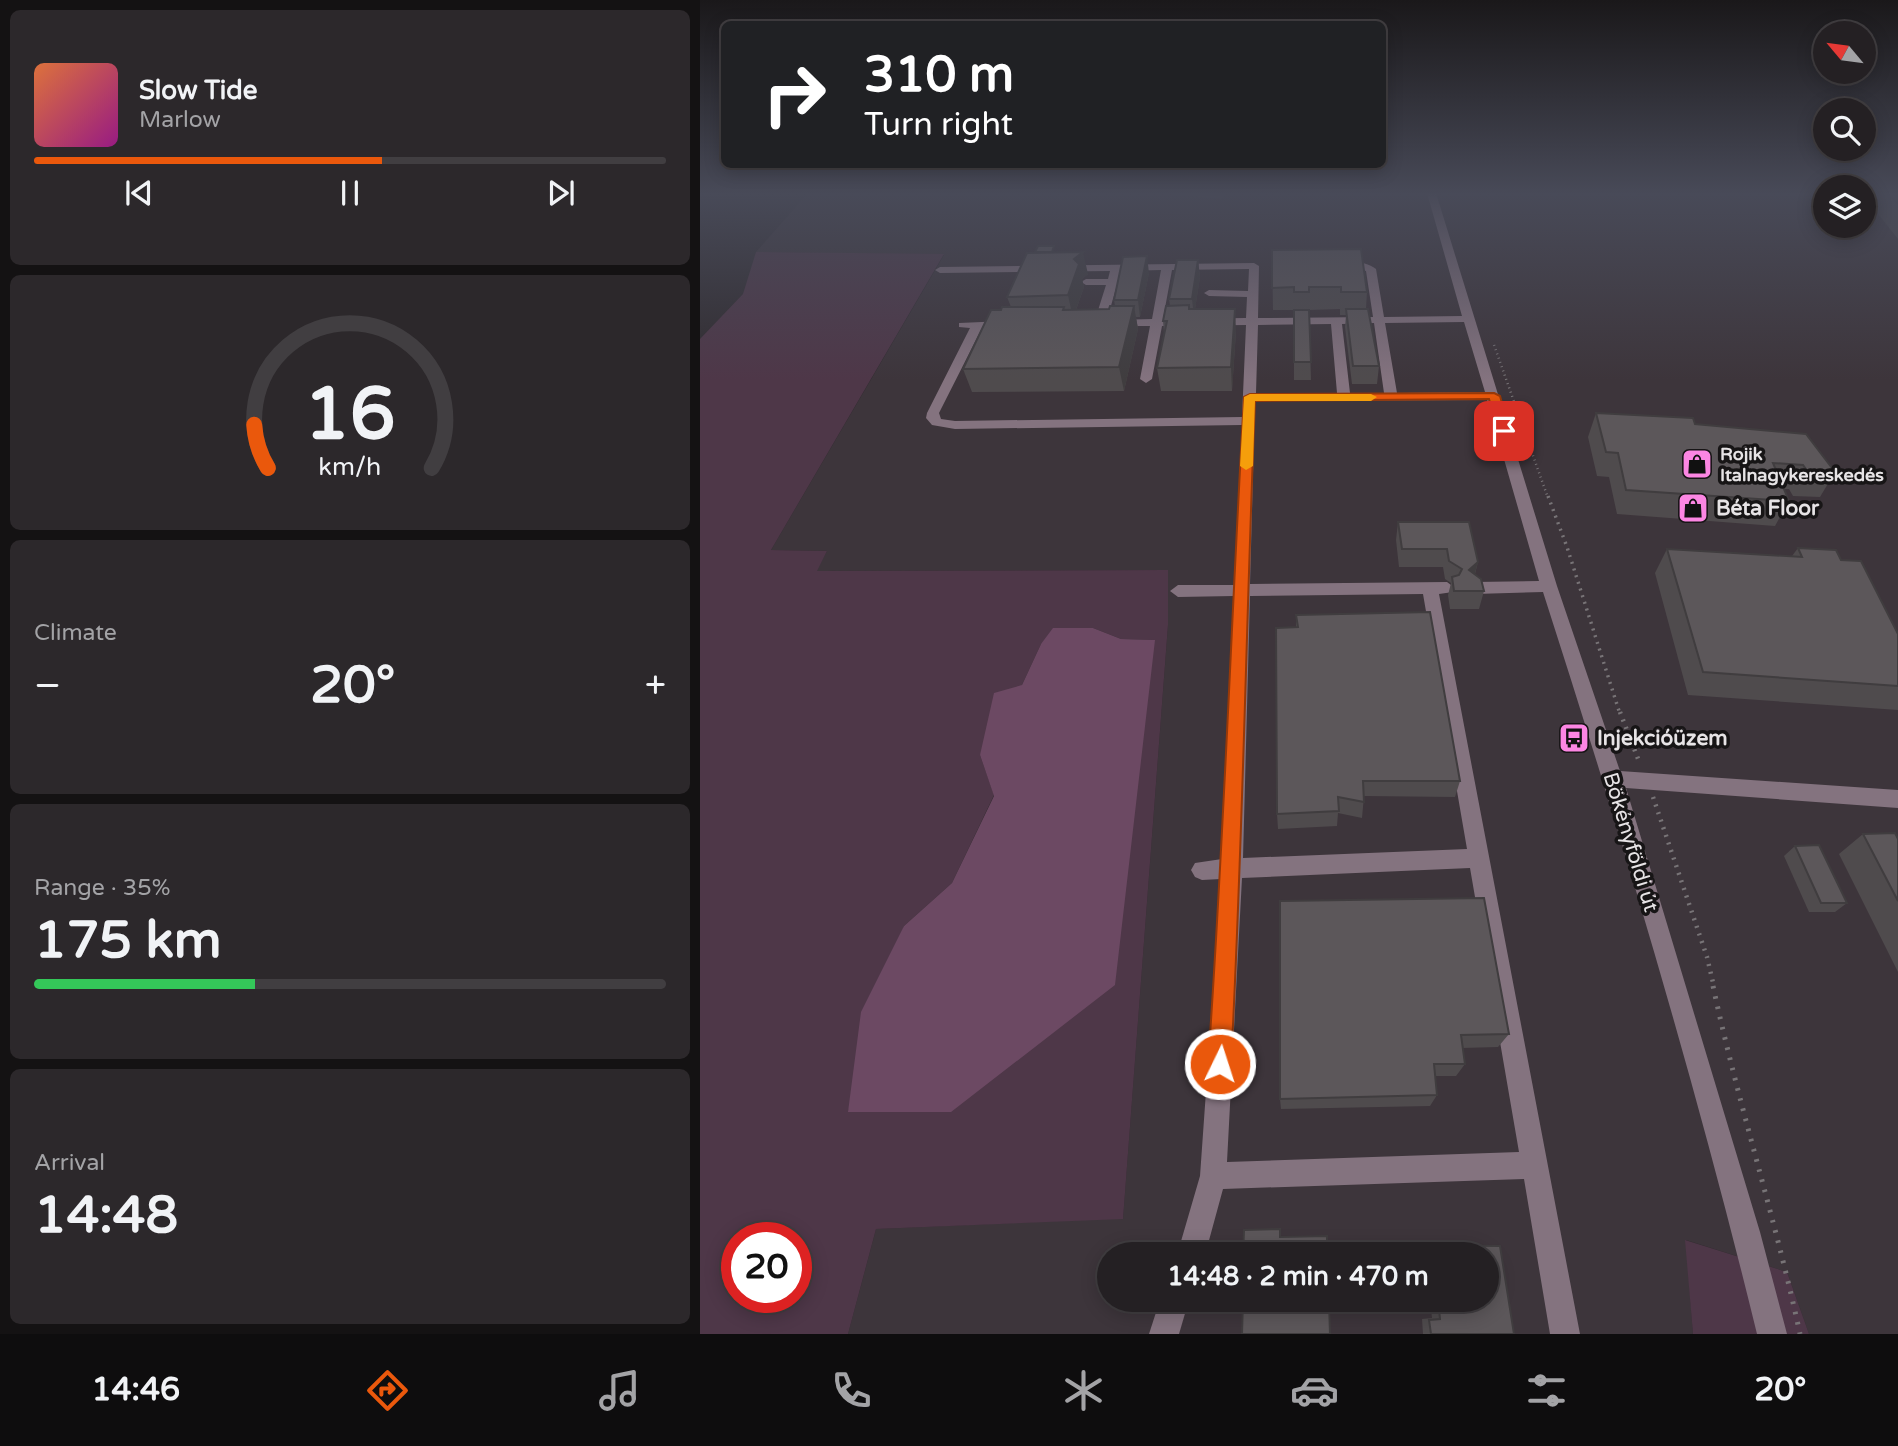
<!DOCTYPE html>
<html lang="en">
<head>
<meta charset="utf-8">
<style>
  :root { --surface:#242023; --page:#2c282b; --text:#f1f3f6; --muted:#a3a3a6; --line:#413e41; --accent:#ea580c }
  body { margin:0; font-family:"Varela Round",sans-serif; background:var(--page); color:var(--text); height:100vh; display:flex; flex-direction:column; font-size:26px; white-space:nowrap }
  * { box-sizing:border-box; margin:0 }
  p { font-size:23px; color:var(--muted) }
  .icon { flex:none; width:38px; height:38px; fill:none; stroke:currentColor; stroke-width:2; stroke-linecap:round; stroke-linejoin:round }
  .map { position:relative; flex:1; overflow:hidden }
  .panel { display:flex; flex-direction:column; gap:10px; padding:10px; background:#141213; width:700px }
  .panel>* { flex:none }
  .top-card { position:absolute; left:21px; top:21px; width:665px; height:147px; border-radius:10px; box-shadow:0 4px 18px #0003,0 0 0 2px var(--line); background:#202124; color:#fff; overflow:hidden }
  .needle { width:46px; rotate:299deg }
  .buttons { position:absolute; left:1113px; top:21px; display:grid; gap:14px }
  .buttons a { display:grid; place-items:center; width:63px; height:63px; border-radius:50%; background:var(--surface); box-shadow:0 4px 18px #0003,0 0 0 2px var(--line); font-size:35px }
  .speed { position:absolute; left:21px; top:1222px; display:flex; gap:14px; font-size:35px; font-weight:700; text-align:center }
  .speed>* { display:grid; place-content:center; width:91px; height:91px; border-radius:50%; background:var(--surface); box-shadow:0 4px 18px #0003,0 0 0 2px var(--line); line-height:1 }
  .speed .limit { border:10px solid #d22; background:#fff; color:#111 }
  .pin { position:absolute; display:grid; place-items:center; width:60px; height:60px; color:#fff; margin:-30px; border-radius:14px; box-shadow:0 4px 10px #0006 }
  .me { position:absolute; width:77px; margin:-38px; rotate:4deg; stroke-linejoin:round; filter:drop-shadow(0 0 5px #0008) }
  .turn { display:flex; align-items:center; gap:24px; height:147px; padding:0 28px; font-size:32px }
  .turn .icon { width:91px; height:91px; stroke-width:2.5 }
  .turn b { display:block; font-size:49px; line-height:60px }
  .big { font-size:52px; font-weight:700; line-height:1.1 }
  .panel .widget { flex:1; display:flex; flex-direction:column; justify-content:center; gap:10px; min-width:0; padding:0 24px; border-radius:10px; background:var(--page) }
  .panel .dial { align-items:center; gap:0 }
  .dial svg { height:182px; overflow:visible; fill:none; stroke:var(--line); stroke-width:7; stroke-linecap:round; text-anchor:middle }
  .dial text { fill:var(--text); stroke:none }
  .song { display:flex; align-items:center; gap:21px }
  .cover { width:84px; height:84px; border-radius:10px; background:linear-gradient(135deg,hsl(20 70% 55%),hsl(310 70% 35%)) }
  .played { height:7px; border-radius:4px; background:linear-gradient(90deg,var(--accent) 55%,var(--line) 55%) }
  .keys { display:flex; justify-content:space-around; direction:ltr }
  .heat { display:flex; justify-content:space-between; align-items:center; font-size:38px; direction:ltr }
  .charge { height:10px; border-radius:5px; background:linear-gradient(90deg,#34c759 35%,var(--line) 0) }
  .trip { position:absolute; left:397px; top:1242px; width:402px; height:70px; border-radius:35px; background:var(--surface); box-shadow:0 4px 18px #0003,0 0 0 2px var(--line); font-weight:700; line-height:70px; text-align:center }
  .dock { display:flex; height:112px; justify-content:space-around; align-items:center; background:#0e0d0e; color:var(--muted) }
  .dock .icon { width:49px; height:49px }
  .dock .active { color:var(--accent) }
  .dock b { font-size:32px; color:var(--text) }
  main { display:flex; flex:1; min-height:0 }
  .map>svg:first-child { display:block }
</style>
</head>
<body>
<main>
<section class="panel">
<div class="widget">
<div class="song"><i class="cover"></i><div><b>Slow Tide</b><p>Marlow</p></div></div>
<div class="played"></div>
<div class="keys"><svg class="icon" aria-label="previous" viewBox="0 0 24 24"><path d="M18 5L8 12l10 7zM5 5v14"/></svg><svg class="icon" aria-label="pause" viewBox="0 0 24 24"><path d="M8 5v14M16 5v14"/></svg><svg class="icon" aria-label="next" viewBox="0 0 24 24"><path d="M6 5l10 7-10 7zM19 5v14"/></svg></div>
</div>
<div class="widget dial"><svg viewBox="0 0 100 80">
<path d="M14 69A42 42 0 1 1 86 69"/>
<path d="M14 69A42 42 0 0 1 8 50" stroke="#ea580c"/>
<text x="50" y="56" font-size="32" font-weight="700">16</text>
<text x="50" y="72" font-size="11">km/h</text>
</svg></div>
<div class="widget"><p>Climate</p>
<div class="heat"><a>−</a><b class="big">20°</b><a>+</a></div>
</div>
<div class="widget"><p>Range · 35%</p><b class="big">175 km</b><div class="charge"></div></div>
<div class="widget"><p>Arrival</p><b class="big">14:48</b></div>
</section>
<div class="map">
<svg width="1198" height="1334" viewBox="0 0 1198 1334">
  <rect width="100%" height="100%" fill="#302b2f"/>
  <!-- built -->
  <path fill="#3d353b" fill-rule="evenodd" d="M 108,193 L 1125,193 L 1125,226 L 1164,226 L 1164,193 L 1198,193 L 1198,1334 L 1109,1334 L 1087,1272 L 986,1240 L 993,1334 L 148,1334 L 176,1229 L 423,1218 L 468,625 L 468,570 L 116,571 L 127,551 L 71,550 L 244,255 L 56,252 ZM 410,1255 L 788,1255 L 788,1300 L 410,1300 Z"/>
  <!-- green -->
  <g fill="#4e3748" fill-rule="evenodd">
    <path d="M 56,252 L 244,254 L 71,550 L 127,551 L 117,571 L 468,570 L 468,625 L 423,1219 L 176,1229 L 148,1334 L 0,1334 L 0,339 L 43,294 ZM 393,628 L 421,639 L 454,640 L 148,1112 L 204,926 L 252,883 L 294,795 L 280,755 L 322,685 L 341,644 ZM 37,1237 L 96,1237 L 96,1297 L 37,1297 Z"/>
    <polygon points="985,1240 1087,1272 1109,1334 993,1334"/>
  </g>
  <!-- forest -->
  <polygon fill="#6c4963" points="353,628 393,628 421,639 455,640 415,985 251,1112 148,1112 161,1012 204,926 252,883 294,796 280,755 294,693 322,685 341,644"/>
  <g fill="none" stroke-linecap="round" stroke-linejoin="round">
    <!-- path-far3 -->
    <polyline stroke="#787477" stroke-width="2.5" stroke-dasharray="1 3.5" stroke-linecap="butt" points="794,345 848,498"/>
    <!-- path-far2 -->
    <polyline stroke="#787477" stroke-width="3.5" stroke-dasharray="2 5" stroke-linecap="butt" points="848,496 867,547 920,714"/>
    <!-- path-far1 -->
    <g stroke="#787477" stroke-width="4.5" stroke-dasharray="2 6" stroke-linecap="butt">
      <polyline points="920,712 940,764"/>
      <polyline points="953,797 1007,957 1014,987"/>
    </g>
    <!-- path -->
    <path stroke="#787477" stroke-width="5" stroke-dasharray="2.5 8" stroke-linecap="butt" d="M 1013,986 C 1038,1103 1075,1217 1100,1334"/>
    <!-- minor -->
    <g fill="#84737f" fill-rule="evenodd">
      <path d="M 727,193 L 736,193 L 857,586 L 920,771 L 1198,790 L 1198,808 L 926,788 L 1060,1232 L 1087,1334 L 1057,1334 C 996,1084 922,837 843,592 L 775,594 L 767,588 L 775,582 L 839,581 L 787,400 L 555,401 L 550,584 L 747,582 L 755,588 L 753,592 L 739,594 L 880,1334 L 850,1334 L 824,1179 L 523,1189 L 505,1255 L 477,1255 L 500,1176 L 521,879 L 502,880 L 495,877 L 491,870 L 495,863 L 522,859 L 534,596 L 478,597 L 470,591 L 478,585 L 534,585 L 542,425 L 255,429 L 232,425 L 226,418 L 227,413 L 270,328 L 259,327 L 259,323 L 305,321 L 309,322 L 309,326 L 282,328 L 239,413 L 241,419 L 255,421 L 542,417 L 546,325 L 462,326 L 452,379 L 446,383 L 440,379 L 450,326 L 414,326 L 408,323 L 414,320 L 452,319 L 461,270 L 421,271 L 406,323 L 400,326 L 394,323 L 406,285 L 386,285 L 381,282 L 386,279 L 408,279 L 410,271 L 240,273 L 235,270 L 240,267 L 554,263 L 559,266 L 558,318 L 673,317 L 666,271 L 637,265 C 648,258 666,262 676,269 L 684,317 L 762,316 ZM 549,269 L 548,291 L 509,290 L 504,293 L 509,296 L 547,297 L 546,318 L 463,319 L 472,270 ZM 764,322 L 785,392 L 697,393 L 685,323 ZM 674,323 L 684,393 L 650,393 L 642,324 ZM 631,324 L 637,393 L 556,393 L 558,325 ZM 723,594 L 767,849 L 543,858 L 550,596 ZM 770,868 L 819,1152 L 527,1162 L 542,878 Z"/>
      <polygon points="460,1300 489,1300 479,1334 449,1334"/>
    </g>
  </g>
  <!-- wall -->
  <g fill="#4f4b4d">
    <polygon points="461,193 525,193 521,199"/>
    <polygon points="1164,193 1198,193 1198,239 1164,196"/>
    <polygon points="572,250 667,292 666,309 679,366 677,384 652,384 645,327 646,315 640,315 640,309 609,310 611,380 594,380 594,310 573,310"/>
    <polygon points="356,252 388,274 382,279 384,287 376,310 409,309 415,306 414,300 449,273 440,317 436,317 438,329 424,391 272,392 263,369 301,310 311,307 307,297"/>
    <polygon points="498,260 500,277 495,309 536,331 532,391 461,391 457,368 464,333 463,321 470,306 469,299"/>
    <polygon points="896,413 995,424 1135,472 1120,497 1093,496 1089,489 1084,489 1089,501 1075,526 917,514 909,477 897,476 888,437"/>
    <polygon points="698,522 778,562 775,574 784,591 779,609 750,609 748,595 751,583 745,579 743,567 699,567 696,540"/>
    <polygon points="1098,548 1141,560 1198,634 1198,710 988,695 955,573 967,549 1092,556"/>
    <polygon points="596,615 760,781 755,797 664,796 662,818 638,813 637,826 578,829 577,814 596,627"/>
    <polygon points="1163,834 1198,839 1198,972 1139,854"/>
    <polygon points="1095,846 1147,903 1135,912 1109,912 1084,856"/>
    <polygon points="580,901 809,1034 798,1047 762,1048 765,1064 756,1076 735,1076 737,1095 730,1106 581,1109 580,1099"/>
    <polygon points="721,1245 800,1246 814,1334 723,1334 722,1319 732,1318 730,1300 788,1300 788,1255 715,1255 714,1248"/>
  </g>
  <!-- shaded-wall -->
  <g fill="#403d3f">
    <polygon points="383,252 388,274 382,279 384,287 373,318 368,295 374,259"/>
    <polygon points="447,256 449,273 440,317 438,300"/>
    <polygon points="498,260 500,277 494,316 492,299"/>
    <polygon points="434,306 438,329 424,391 419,367"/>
    <polygon points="535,309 536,331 532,391 531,367"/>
    <polygon points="778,562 773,580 769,570"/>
  </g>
  <!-- building -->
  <g fill="#5c575a" stroke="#403d3f" stroke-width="2">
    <polygon points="1189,193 1198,193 1198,204"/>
    <polygon points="338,246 354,246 352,252 335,252"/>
    <polygon points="661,249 667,292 641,292 641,287 609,287 609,292 594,292 594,287 572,288 572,250"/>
    <polygon points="383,252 374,259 379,264 368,295 307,297 327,253"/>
    <polygon points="447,256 438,300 414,300 423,257"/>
    <polygon points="477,260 498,260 492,299 469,299"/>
    <polygon points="489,305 489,309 535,309 531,367 457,368 467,321 463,321 466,306"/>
    <polygon points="410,306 434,306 419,367 263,369 291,310 301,310 302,307 364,307 363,310 409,309"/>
    <polygon points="646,309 668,309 679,366 653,366"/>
    <polygon points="594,310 609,310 611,362 594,362"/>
    <polygon points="896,413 993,418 995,424 1106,434 1135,472 1108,472 1103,465 1073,463 1089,501 926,490 918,453 906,452"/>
    <polygon points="698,522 769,522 778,562 769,570 781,579 784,591 754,591 752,577 759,575 762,569 749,561 747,549 702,549"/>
    <polygon points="1098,548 1136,550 1141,560 1161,561 1198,634 1198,686 1003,672 967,549 1102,557"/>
    <polygon points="730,612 760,781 663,781 664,802 638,797 639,811 577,814 576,628 598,627 596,615"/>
    <polygon points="1195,833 1198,839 1198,901 1163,834"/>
    <polygon points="1119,845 1147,903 1121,903 1095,846"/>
    <polygon points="784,898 809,1034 761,1035 765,1064 734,1064 737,1095 580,1099 580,901"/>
    <polygon points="580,1229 580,1237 627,1236 627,1255 543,1255 544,1230"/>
    <polygon points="721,1245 800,1246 814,1334 731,1334 729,1320 740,1319 738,1300 788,1300 788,1255 722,1255"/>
    <polygon points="543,1300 629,1300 630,1334 542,1334"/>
  </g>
  <!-- sky -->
  <linearGradient id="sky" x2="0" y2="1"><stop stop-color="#1a181a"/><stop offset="0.51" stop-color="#484a58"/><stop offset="1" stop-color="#484a58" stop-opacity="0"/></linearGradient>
  <rect width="1198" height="380" fill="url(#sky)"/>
  <!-- route -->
  <path fill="#ea580c" stroke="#983908" stroke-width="2" d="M 794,393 L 800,396 L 810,431 L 809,433 L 798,431 L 789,399 L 555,401 C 546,622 543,843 531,1064 L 528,1072 L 520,1075 L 512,1072 L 508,1064 C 524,842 531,620 544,397 L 550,394 Z"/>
  <!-- slow -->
  <polygon fill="#f59e0b" points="550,394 671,394 677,397 671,401 555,401 553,466 546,470 540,466 544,397"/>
  <!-- icons -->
  <defs>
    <g id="shop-square" transform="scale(1.575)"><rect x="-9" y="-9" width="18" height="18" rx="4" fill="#fc86e3" stroke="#171516"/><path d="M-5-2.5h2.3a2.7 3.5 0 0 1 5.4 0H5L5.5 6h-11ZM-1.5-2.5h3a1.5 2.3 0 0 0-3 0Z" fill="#111"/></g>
    <g id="bus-square" transform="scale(1.575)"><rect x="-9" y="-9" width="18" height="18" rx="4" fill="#fc86e3" stroke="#171516"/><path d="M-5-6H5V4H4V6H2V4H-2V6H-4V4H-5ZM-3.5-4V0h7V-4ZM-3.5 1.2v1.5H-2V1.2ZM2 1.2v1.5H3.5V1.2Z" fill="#111"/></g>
  </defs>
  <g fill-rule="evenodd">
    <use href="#shop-square" x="997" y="464"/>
    <use href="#shop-square" x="993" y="508"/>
    <use href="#bus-square" x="874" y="738"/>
  </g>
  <g text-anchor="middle" stroke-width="7" stroke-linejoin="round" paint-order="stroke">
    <!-- far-poi labels -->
    <g font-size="18" font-weight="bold" fill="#e7e4e6" stroke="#171516" text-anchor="start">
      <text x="1020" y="460">Rojik<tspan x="1020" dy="21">Italnagykereskedés</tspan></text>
    </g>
    <!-- poi labels -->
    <g font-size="21" font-weight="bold" fill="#e7e4e6" stroke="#171516" text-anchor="start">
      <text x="1016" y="515">Béta Floor</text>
      <text x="897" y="745">Injekcióüzem</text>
    </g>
    <!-- street labels -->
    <g font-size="21" fill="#e7e4e6" stroke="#171516">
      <text transform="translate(931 842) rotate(73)" y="7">Bökényföldi út</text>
    </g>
  </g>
</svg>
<div class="buttons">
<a><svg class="needle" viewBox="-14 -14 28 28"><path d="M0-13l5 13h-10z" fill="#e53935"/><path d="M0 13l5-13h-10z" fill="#a3a3a6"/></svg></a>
<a><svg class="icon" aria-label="search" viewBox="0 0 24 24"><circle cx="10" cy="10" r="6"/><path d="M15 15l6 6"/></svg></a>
<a><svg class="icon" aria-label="layers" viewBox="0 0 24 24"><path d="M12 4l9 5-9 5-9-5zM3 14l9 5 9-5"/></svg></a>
</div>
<div class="speed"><div class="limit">20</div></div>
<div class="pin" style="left:804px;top:431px;background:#d93025"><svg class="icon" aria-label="arrive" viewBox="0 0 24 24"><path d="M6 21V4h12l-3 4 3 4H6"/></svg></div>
<svg class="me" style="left:520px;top:1064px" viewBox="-20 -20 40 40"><circle r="17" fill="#ea580c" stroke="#fff" stroke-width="3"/><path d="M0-11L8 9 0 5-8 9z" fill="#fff"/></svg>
<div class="trip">14:48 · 2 min · 470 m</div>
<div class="top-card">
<div class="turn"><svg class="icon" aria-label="right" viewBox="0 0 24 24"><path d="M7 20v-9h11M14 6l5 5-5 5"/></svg><div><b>310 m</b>Turn right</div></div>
</div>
</div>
</main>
<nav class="dock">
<b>14:46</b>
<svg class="icon active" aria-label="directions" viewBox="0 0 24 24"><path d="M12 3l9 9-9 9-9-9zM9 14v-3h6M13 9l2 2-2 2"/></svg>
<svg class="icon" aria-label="music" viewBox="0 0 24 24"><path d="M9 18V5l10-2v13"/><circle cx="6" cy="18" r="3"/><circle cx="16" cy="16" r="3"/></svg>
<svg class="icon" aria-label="phone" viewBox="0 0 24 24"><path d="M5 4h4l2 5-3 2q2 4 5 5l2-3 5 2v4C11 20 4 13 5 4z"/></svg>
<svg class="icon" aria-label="climate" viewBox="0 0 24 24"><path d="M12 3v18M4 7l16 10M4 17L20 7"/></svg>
<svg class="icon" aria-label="car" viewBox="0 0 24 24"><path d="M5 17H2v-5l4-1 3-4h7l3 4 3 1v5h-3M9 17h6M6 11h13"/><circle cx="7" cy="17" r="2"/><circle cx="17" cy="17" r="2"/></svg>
<svg class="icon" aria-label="filters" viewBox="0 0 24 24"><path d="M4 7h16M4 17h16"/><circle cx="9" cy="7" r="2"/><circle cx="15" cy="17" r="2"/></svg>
<b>20°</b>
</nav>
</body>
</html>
